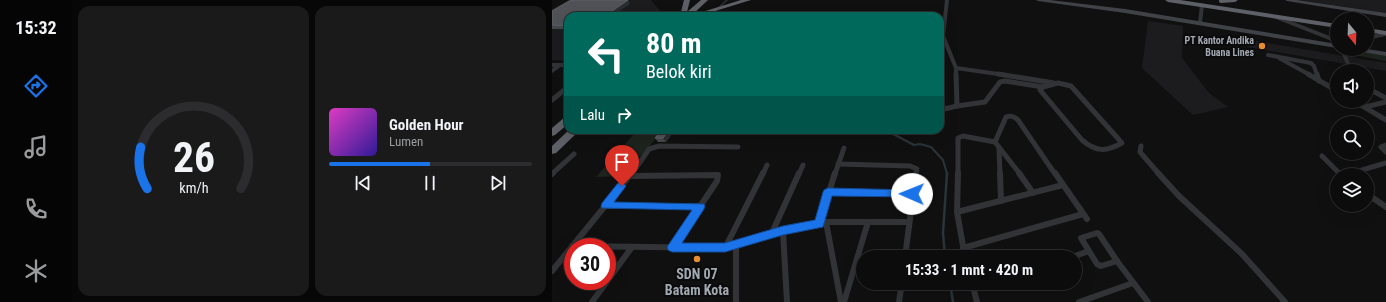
<!DOCTYPE html>
<html lang="id">
<head>
<meta charset="utf-8">
<style>
  :root { --surface:#0c0c0d; --page:#1a1a1b; --text:#f1f3f6; --muted:#9a9b9d; --line:#2c2c2e; --accent:#1a73e8 }
  body { margin:0; font-family:"Roboto Condensed",sans-serif; background:var(--page); color:var(--text); height:100vh; display:flex; flex-direction:column; font-size:15px; white-space:nowrap }
  * { box-sizing:border-box; margin:0 }
  p { font-size:13px; color:var(--muted) }
  .icon { flex:none; width:22px; height:22px; fill:none; stroke:currentColor; stroke-width:2; stroke-linecap:round; stroke-linejoin:round }
  .map { position:relative; flex:1; overflow:hidden }
  .panel { display:flex; flex-direction:column; gap:6px; padding:6px; background:#070707; width:480px }
  .panel>* { flex:none }
  .hud { position:absolute; left:12px; top:12px; width:380px; height:122px; border-radius:12px; box-shadow:0 4px 16px #0002,0 0 0 1px var(--line); background:#00695c; color:#fff; overflow:hidden }
  .needle { width:26px; rotate:161deg }
  .controls { position:absolute; left:778px; top:12px; display:grid; gap:8px }
  .controls a { display:grid; place-items:center; width:44px; height:44px; border-radius:50%; background:var(--surface); box-shadow:0 4px 16px #0002,0 0 0 1px var(--line); font-size:20px }
  .speed { position:absolute; left:12px; top:238px; display:flex; gap:8px; font-size:20px; font-weight:700; text-align:center }
  .speed>* { display:grid; place-content:center; width:52px; height:52px; border-radius:50%; background:var(--surface); box-shadow:0 4px 16px #0002,0 0 0 1px var(--line); line-height:1 }
  .speed .limit { border:6px solid #d22; background:#fff; color:#111 }
  .pin { position:absolute; display:grid; place-items:center; width:34px; height:34px; color:#fff; margin:-41px -17px; border-radius:50% 50% 50% 0; rotate:-45deg; box-shadow:0 0 4px #0007 }
  .pin .icon { rotate:45deg }
  .me { position:absolute; width:44px; margin:-22px; rotate:271deg; stroke-linejoin:round; filter:drop-shadow(0 0 3px #0008) }
  .turn { display:flex; align-items:center; gap:14px; height:84px; padding:0 16px; font-size:18px }
  .turn .icon { width:52px; height:52px; stroke-width:2.5 }
  .turn b { display:block; font-size:28px; line-height:34px }
  .then { display:flex; align-items:center; height:38px; padding:0 16px; background:#0003; gap:8px; font-size:15px }
  .panel .widget { flex:1; display:flex; flex-direction:column; justify-content:center; gap:6px; min-width:0; padding:0 14px; border-radius:12px; background:var(--page) }
  .panel .dial { align-items:center; gap:0 }
  .dial svg { height:104px; overflow:visible; fill:none; stroke:var(--line); stroke-width:7; stroke-linecap:round; text-anchor:middle }
  .dial text { fill:var(--text); stroke:none }
  .song { display:flex; align-items:center; gap:12px }
  .cover { width:48px; height:48px; border-radius:6px; background:linear-gradient(135deg,hsl(310 70% 55%),hsl(250 70% 35%)) }
  .played { height:4px; border-radius:2px; background:linear-gradient(90deg,var(--accent) 50%,var(--line) 50%) }
  .keys { display:flex; justify-content:space-around; direction:ltr }
  .panel .tiles { flex:1; display:grid; gap:6px; grid-template-columns:repeat(2,1fr) }
  .trip { position:absolute; left:304px; top:250px; width:226px; height:40px; border-radius:20px; background:var(--surface); box-shadow:0 4px 16px #0002,0 0 0 1px var(--line); font-weight:700; line-height:40px; text-align:center }
  main { display:flex; flex:1; min-height:0 }
  .dock { display:flex; flex-direction:column; width:72px; justify-content:space-around; align-items:center; background:#050505; color:var(--muted) }
  .dock .icon { width:28px; height:28px }
  .dock .on { color:var(--accent) }
  .dock b { font-size:18px; color:var(--text) }
  .map>svg:first-child { display:block }
</style>
</head>
<body>
<main>
<nav class="dock">
<b>15:32</b>
<svg class="icon on" aria-label="directions" viewBox="0 0 24 24"><path d="M12 3l9 9-9 9-9-9zM9 14v-3h6M13 9l2 2-2 2"/></svg>
<svg class="icon" aria-label="music" viewBox="0 0 24 24"><path d="M9 18V5l10-2v13"/><circle cx="6" cy="18" r="3"/><circle cx="16" cy="16" r="3"/></svg>
<svg class="icon" aria-label="phone" viewBox="0 0 24 24"><path d="M5 4h4l2 5-3 2q2 4 5 5l2-3 5 2v4C11 20 4 13 5 4z"/></svg>
<svg class="icon" aria-label="climate" viewBox="0 0 24 24"><path d="M12 3v18M4 7l16 10M4 17L20 7"/></svg>
</nav>
<section class="panel">
<div class="tiles">
<div class="widget dial"><svg viewBox="0 0 100 80">
<path d="M14 69A42 42 0 1 1 86 69"/>
<path d="M14 69A42 42 0 0 1 9 37" stroke="#1a73e8"/>
<text x="50" y="56" font-size="32" font-weight="700">26</text>
<text x="50" y="72" font-size="11">km/h</text>
</svg></div>
<div class="widget">
<div class="song"><i class="cover"></i><div><b>Golden Hour</b><p>Lumen</p></div></div>
<div class="played"></div>
<div class="keys"><svg class="icon" aria-label="previous" viewBox="0 0 24 24"><path d="M18 5L8 12l10 7zM5 5v14"/></svg><svg class="icon" aria-label="pause" viewBox="0 0 24 24"><path d="M8 5v14M16 5v14"/></svg><svg class="icon" aria-label="next" viewBox="0 0 24 24"><path d="M6 5l10 7-10 7zM19 5v14"/></svg></div>
</div>
</div>
</section>
<div class="map">
<svg width="834" height="302" viewBox="0 0 834 302">
  <rect width="100%" height="100%" fill="#101011"/>
  <!-- built -->
  <g fill="#1c1c1e">
    <polygon points="16,0 99,0 110,13 107,16 16,16 16,60 0,60 0,9"/>
    <polygon points="747,0 834,0 834,13"/>
    <polygon points="596,21 631,26 630,58 657,93 676,107 641,115 590,68"/>
    <polygon points="697,40 834,63 834,71 696,47"/>
  </g>
  <!-- green -->
  <g fill="#1d231d">
    <polygon points="794,49 834,56 834,61 797,54"/>
    <polygon points="82,134 107,135 71,176 44,177"/>
  </g>
  <g fill="none" stroke-linecap="round" stroke-linejoin="round">
    <!-- stream-far2 -->
    <polyline stroke="#2a3439" stroke-width="1.5" points="158,16 175,0"/>
    <!-- stream-far1 -->
    <polyline stroke="#2a3439" stroke-width="2" points="328,130 343,135 362,145 368,144 379,147 391,160 395,174"/>
    <!-- stream -->
    <g stroke="#2a3439" stroke-width="2.5">
      <polyline points="393,257 391,233 395,173"/>
      <polyline points="398,283 401,302"/>
    </g>
    <!-- street-far2 -->
    <g stroke="#313336" stroke-width="4">
      <polyline points="395,0 391,36 404,68 453,75"/>
      <polyline points="724,17 785,41"/>
      <polyline points="648,23 650,5"/>
      <polyline points="815,38 834,34"/>
      <polyline points="790,49 799,71"/>
      <polyline points="716,55 759,63 762,66 765,75"/>
      <polyline points="727,58 758,75"/>
      <polyline points="0,65 16,65"/>
      <polyline points="404,68 404,75"/>
      <polyline points="0,71 8,65"/>
    </g>
    <!-- street-far1 -->
    <g stroke="#313336" stroke-width="5">
      <polyline points="446,74 502,83"/>
      <polyline points="756,74 785,91"/>
      <polyline points="765,74 767,81"/>
      <path d="M 506,83 L 519,86 L 570,143 C 554,152 544,152 530,140 L 488,90 L 491,87 Z"/>
      <polyline points="815,88 834,98"/>
      <polyline points="0,100 16,87"/>
      <polyline points="802,101 834,120"/>
      <polyline points="405,106 433,102 448,82 453,81 491,87"/>
      <polyline points="813,107 834,102"/>
      <polyline points="388,110 405,106 404,74"/>
      <polyline points="834,145 829,147 834,152"/>
      <polyline points="589,146 588,152 607,174"/>
      <polyline points="447,149 448,174"/>
      <polyline points="770,156 788,174"/>
      <polyline points="286,164 358,166 365,169 364,174"/>
      <polyline points="810,170 834,163"/>
      <polyline points="0,174 22,154"/>
      <polyline points="80,174 97,149 107,146 186,147"/>
      <polyline points="211,174 215,165"/>
      <polyline points="247,174 251,165"/>
      <polyline points="283,174 292,148"/>
      <polyline points="406,174 406,138 411,136 443,142"/>
      <path d="M 468,174 L 443,142 L 454,117 C 459,115 462,116 466,120 L 503,174"/>
    </g>
    <!-- street -->
    <g stroke="#313336" stroke-width="6">
      <polyline points="211,173 173,248 231,231 274,222 357,222"/>
      <polyline points="406,173 405,212 413,257"/>
      <polyline points="448,173 449,201"/>
      <polyline points="467,173 481,193"/>
      <polyline points="503,173 535,219"/>
      <polyline points="606,173 627,196 690,254 733,302"/>
      <polyline points="787,173 790,175"/>
      <polyline points="0,174 1,173"/>
      <polyline points="77,176 166,175 165,181 121,247"/>
      <polyline points="276,192 360,193"/>
      <polyline points="815,194 834,207"/>
      <polyline points="54,206 148,206"/>
      <polyline points="405,212 511,185"/>
      <polyline points="274,222 289,302"/>
      <polyline points="267,224 283,173"/>
      <polyline points="231,231 235,302"/>
      <polygon points="545,233 547,234 565,261 549,266 545,264 529,238"/>
      <polyline points="219,235 247,173"/>
      <polyline points="184,245 184,302"/>
      <polyline points="20,246 173,248"/>
      <polyline points="411,248 531,214"/>
      <polyline points="353,257 364,173"/>
      <polyline points="520,257 537,251"/>
      <polyline points="565,261 596,302"/>
      <polyline points="0,271 80,173"/>
      <polyline points="420,283 425,302"/>
      <polyline points="422,289 440,283"/>
      <polyline points="40,302 80,247"/>
      <polyline points="292,302 316,222"/>
      <polyline points="347,302 350,283"/>
      <polyline points="527,302 581,283"/>
    </g>
    <!-- secondary -->
    <g fill="#3f4246" fill-rule="evenodd">
      <polygon points="484,0 498,0 573,9 785,44 785,48 573,13 486,1"/>
      <polygon points="733,0 745,0 834,13 834,17 735,1"/>
      <polygon points="801,49 815,49 834,52 834,56 804,51"/>
    </g>
    <!-- highway -->
    <g fill="#5d6167" fill-rule="evenodd">
      <polygon points="132,0 138,0 135,12 149,0 156,0 139,16 128,16"/>
      <polygon points="189,0 199,0 150,15 147,13"/>
      <polygon points="613,0 628,0 785,24 785,28 616,2"/>
      <polygon points="667,0 686,0 683,2 669,3 667,2"/>
      <polygon points="815,28 834,31 834,35 815,32"/>
      <polygon points="16,116 16,124 3,135 0,136 0,128 13,117"/>
      <polygon points="17,130 28,130 4,153 0,154 0,146"/>
    </g>
  </g>
  <!-- wall -->
  <g fill="#46474c">
    <polygon points="78,4 16,16 16,29 0,29 0,11"/>
    <polygon points="110,130 122,130 122,131 114,142 106,142 103,138"/>
  </g>
  <!-- shaded-wall -->
  <g fill="#2c2d30">
    <polygon points="76,0 78,4 60,16 53,16"/>
    <polygon points="117,130 122,130 122,131 114,142 111,138"/>
  </g>
  <!-- building -->
  <g fill="#505257" stroke="#5d6065">
    <polygon points="19,0 76,0 53,16 16,16 16,26 0,25 0,11"/>
    <polygon points="110,130 117,130 111,138 103,138"/>
  </g>
  <!-- route -->
  <polygon fill="#1a73e8" stroke="#114b97" points="70,182 74,186 62,202 152,204 153,206 152,209 130,243 173,243 231,226 263,220 271,192 272,190 276,188 360,190 364,191 365,194 364,196 360,197 280,196 271,227 231,235 173,252 120,252 116,250 115,247 140,210 50,208 49,206 50,203 66,183"/>
  <!-- markers -->
  <g fill="#e68d33" stroke="#0b0b0c" stroke-width="1.5">
    <circle cx="710" cy="46" r="4"/>
    <circle cx="145" cy="259" r="4"/>
  </g>
  <g text-anchor="middle" stroke-width="4" stroke-linejoin="round" paint-order="stroke">
    <!-- far-poi labels -->
    <g font-size="10" font-weight="bold" fill="#a2a9b1" stroke="#0b0b0c" text-anchor="end">
      <text x="702" y="44">PT Kantor Andika<tspan x="702" dy="12">Buana Lines</tspan></text>
    </g>
    <!-- near-poi labels -->
    <g font-size="14" font-weight="bold" fill="#a2a9b1" stroke="#0b0b0c">
      <text x="145" y="279">SDN 07<tspan x="145" dy="16">Batam Kota</tspan></text>
    </g>
  </g>
</svg>
<div class="controls">
<a><svg class="needle" viewBox="-14 -14 28 28"><path d="M0-13l5 13h-10z" fill="#e53935"/><path d="M0 13l5-13h-10z" fill="#9a9b9d"/></svg></a>
<a><svg class="icon" aria-label="sound" viewBox="0 0 24 24"><path d="M4 9h4l5-4v14l-5-4H4zM17 9q2 3 0 6"/></svg></a>
<a><svg class="icon" aria-label="search" viewBox="0 0 24 24"><circle cx="10" cy="10" r="6"/><path d="M15 15l6 6"/></svg></a>
<a><svg class="icon" aria-label="layers" viewBox="0 0 24 24"><path d="M12 4l9 5-9 5-9-5zM3 14l9 5 9-5"/></svg></a>
</div>
<div class="speed"><div class="limit">30</div></div>
<div class="pin" style="left:70px;top:186px;background:#d93025"><svg class="icon" aria-label="arrive" viewBox="0 0 24 24"><path d="M6 21V4h12l-3 4 3 4H6"/></svg></div>
<svg class="me" style="left:360px;top:194px" viewBox="-20 -20 40 40"><circle r="19" fill="#fff"/><path d="M0-13L10 11 0 6-10 11z" fill="#1a73e8"/></svg>
<div class="trip">15:33 · 1 mnt · 420 m</div>
<div class="hud">
<div class="turn"><svg class="icon" aria-label="left" viewBox="0 0 24 24"><path d="M17 20v-9H6M10 6l-5 5 5 5"/></svg><div><b>80 m</b>Belok kiri</div></div>
<div class="then">Lalu<svg class="icon" aria-label="right" viewBox="0 0 24 24"><path d="M7 20v-9h11M14 6l5 5-5 5"/></svg></div>
</div>
</div>
</main>
</body>
</html>
